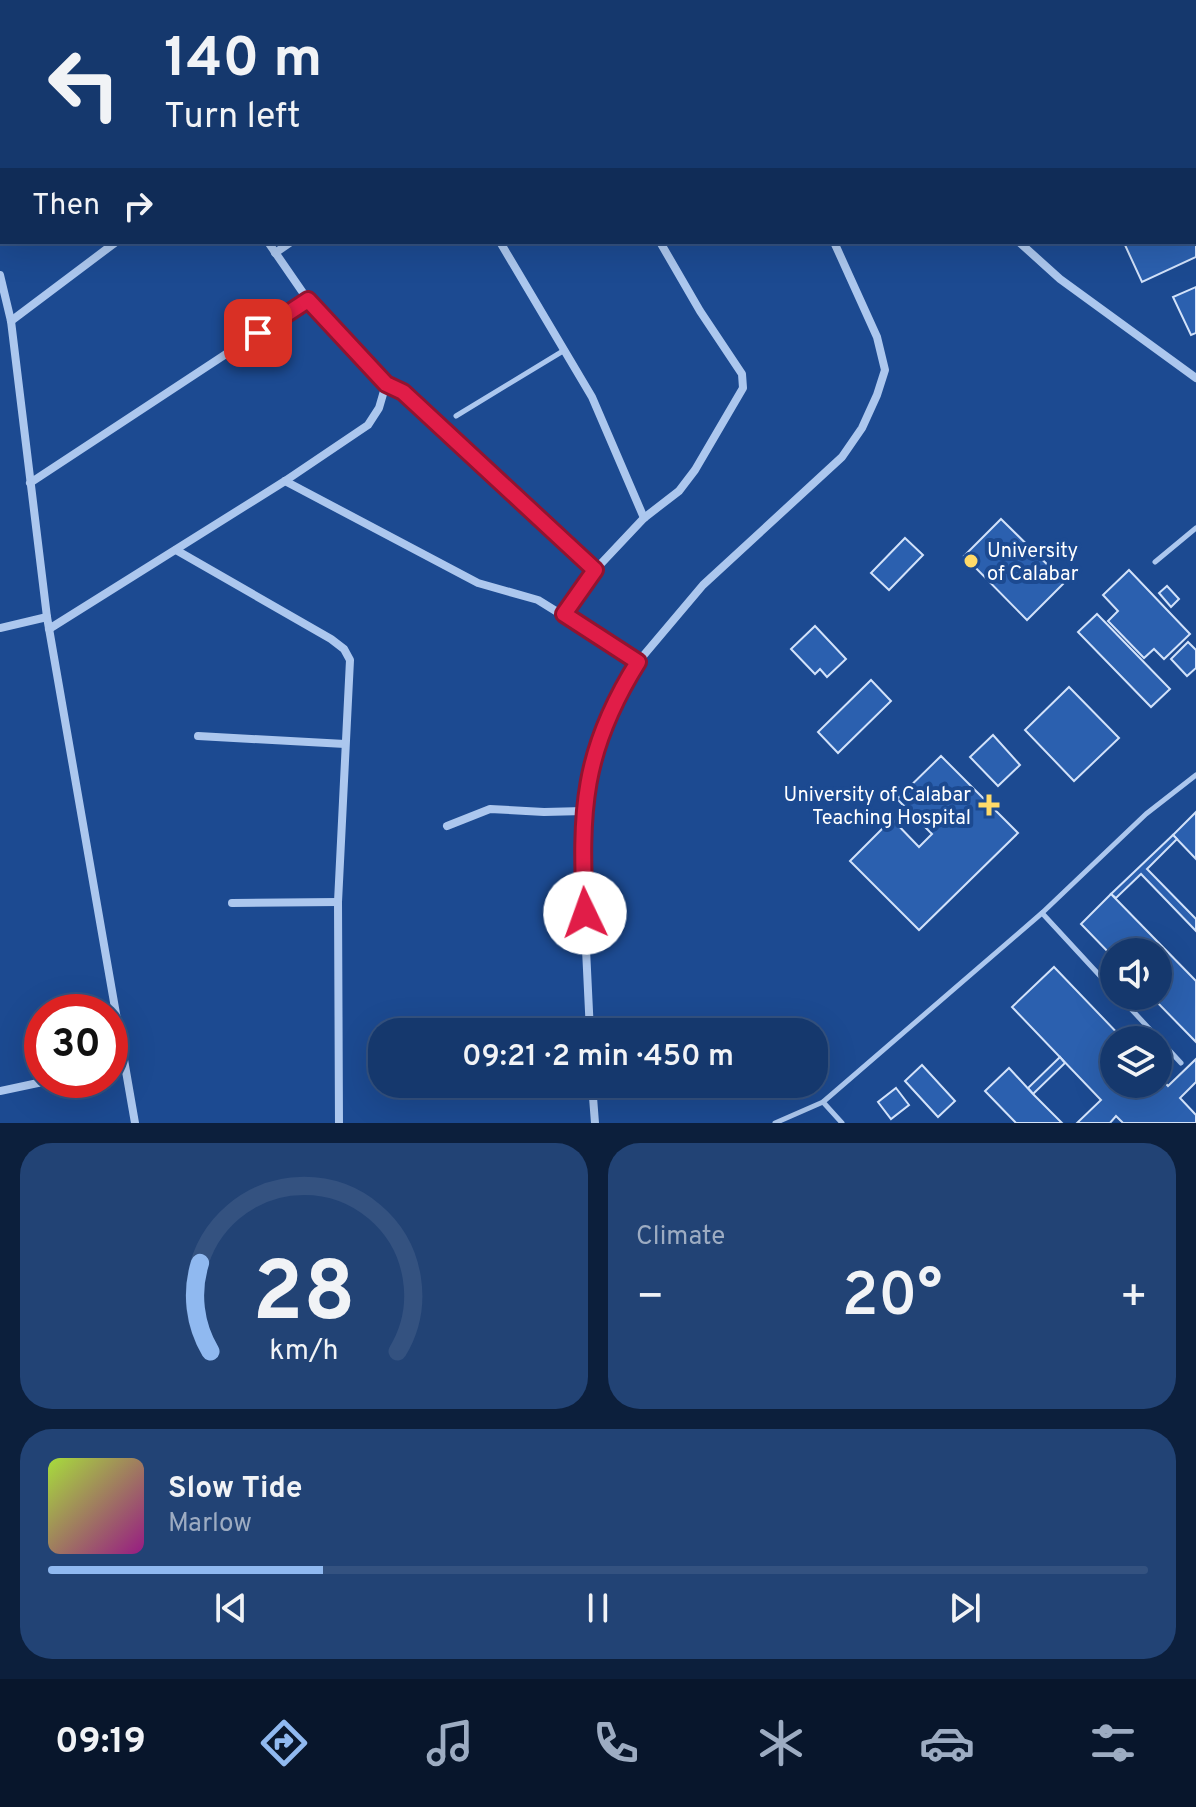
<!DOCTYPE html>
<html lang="en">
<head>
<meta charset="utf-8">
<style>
  :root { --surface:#15386d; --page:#224375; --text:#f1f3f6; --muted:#9dacc2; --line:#345280; --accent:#90b9f0 }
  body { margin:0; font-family:Overpass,sans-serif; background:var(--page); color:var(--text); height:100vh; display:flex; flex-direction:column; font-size:30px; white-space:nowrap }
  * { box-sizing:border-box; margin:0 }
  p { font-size:26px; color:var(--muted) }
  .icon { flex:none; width:44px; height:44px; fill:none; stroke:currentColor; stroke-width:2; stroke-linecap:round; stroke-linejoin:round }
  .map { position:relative; height:1123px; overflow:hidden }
  .details { display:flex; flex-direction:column; gap:20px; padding:20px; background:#0c1f3c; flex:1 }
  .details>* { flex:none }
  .hud { position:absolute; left:0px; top:0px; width:1196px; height:244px; box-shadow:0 8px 32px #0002,0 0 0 2px var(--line); background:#15386d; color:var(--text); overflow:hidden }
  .tools { position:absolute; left:1100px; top:938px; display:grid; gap:16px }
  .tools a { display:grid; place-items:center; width:72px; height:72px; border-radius:50%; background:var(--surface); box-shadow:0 8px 32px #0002,0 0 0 2px var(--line); font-size:40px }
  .speed { position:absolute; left:24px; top:994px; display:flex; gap:16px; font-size:40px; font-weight:700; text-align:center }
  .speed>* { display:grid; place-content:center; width:104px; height:104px; border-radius:50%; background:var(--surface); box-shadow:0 8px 32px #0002,0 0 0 2px var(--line); line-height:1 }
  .speed .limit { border:12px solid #d22; background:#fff; color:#111 }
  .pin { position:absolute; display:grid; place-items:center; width:68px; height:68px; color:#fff; margin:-34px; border-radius:16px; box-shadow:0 4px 12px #0006 }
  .me { position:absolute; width:88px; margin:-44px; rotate:357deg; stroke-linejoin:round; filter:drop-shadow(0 0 6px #0008) }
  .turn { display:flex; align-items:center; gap:28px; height:168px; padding:0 32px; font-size:36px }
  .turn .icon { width:104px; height:104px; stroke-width:2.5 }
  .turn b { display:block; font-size:56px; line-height:68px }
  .then { display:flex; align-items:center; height:76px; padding:0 32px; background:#0003; gap:16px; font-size:30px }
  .big { font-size:60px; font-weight:600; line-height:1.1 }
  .details .card { flex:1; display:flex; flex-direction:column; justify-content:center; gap:12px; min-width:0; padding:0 28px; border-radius:32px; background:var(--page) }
  .details .dial { align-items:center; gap:0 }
  .dial svg { height:208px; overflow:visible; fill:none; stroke:var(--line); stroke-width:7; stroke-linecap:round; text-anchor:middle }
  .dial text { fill:var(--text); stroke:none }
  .song { display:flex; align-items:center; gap:24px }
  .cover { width:96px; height:96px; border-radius:12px; background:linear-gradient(135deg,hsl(80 70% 55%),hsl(310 70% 35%)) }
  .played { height:8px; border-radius:4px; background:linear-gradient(90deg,var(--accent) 25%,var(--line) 25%) }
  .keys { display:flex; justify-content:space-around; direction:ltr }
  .heat { display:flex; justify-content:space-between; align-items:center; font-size:44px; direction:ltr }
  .details .tiles { flex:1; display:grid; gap:20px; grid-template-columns:1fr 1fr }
  .card:last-child { grid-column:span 2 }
  .trip { position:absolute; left:368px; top:1018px; width:460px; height:80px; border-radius:32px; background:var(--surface); box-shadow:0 8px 32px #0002,0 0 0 2px var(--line); font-weight:600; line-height:80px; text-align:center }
  .dock { display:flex; height:128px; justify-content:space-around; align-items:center; background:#08162c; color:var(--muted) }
  .dock .icon { width:56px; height:56px }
  .dock .on { color:var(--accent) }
  .dock b { font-size:36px; color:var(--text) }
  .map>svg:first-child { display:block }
</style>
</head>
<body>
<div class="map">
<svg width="1196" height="1123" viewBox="0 0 1196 1123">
  <rect width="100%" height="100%" fill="#1c4a91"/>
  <!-- building -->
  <g fill="#2b60af" stroke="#d2e2fa" stroke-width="2">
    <polygon points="1196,25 1196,139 1194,140 1194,26"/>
    <polygon points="1196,213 1196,257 1142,282 1125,245 1132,242 1194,242"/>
    <polygon points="1196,287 1196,333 1191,335 1173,297"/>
    <polygon points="1001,519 1065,582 1027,620 964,556"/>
    <polygon points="905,538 923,555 889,590 871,573"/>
    <polygon points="1129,570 1190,634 1164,659 1154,649 1144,658 1108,621 1118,611 1103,595"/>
    <polygon points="1167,586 1179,599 1171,607 1159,593"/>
    <polygon points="1097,614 1170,689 1151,707 1078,632"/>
    <polygon points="815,626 846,659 827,677 820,669 815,674 791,649"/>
    <polygon points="1188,642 1196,650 1196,668 1187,676 1171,659"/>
    <polygon points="871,680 891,701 838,753 818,732"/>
    <polygon points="1069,687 1119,738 1074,781 1025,730"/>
    <polygon points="993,735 1020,765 998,786 970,757"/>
    <polygon points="941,756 1018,833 919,930 850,861 892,819 919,847 932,834 897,799"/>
    <polygon points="1196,812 1196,859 1173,835"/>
    <polygon points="1173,835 1177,839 1147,869 1196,919 1196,931 1141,874 1116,898 1111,894"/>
    <polygon points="1111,894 1196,981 1196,1042 1151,996 1158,996 1158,952 1114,952 1114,958 1081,924"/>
    <polygon points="1054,967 1124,1040 1114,1040 1114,1084 1158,1084 1158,1075 1168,1086 1196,1059 1196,1082 1180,1098 1196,1115 1196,1123 1123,1123 1116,1116 1110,1123 1077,1123 1101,1100 1012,1007"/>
    <polygon points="1060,1057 1065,1063 1033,1094 1028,1088"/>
    <polygon points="922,1065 955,1101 938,1117 905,1081"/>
    <polygon points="1009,1068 1033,1094 1062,1123 1016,1123 985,1091"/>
    <polygon points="896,1088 909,1105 891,1119 878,1102"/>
  </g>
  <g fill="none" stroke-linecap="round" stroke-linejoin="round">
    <!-- service -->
    <g stroke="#acc7ee" stroke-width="5">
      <polyline points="1156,2 1164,1"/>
      <polyline points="456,416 563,351"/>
      <polyline points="1155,562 1196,528"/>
      <polyline points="1042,913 1114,991"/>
      <polyline points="1119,996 1181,1063"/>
      <polyline points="823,1102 842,1123"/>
      <polyline points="775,1123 823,1102 1042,913 1146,814 1196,775"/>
    </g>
    <!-- minor -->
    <g stroke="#acc7ee" stroke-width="8">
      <polyline points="119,0 120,2"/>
      <polyline points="359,0 360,2"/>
      <polyline points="515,0 516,2"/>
      <polyline points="691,0 692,2"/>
      <polyline points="890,0 890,2"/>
      <polyline points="0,143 2,141"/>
      <polyline points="268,242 308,300 386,384 403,392 416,404 595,570"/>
      <polyline points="500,242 592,397 644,518"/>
      <polyline points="1019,242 1060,279 1196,378"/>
      <polyline points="275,253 291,242"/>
      <polyline points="0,275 11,321 47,617 135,1123"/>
      <polyline points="11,321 116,242"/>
      <polyline points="285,481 478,583 538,600 638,662"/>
      <polyline points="30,483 308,300"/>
      <polyline points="176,550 331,639 344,649 350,660 338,902 339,1123"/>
      <polyline points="564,614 595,570 644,518 679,491 695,470 743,388 742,374 700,311 660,242"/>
      <polyline points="0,628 47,617"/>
      <polyline points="49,629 285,481 368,425 379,408 386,384"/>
      <polyline points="198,736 345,744"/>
      <polyline points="447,826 490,809 544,812 584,811"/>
      <polyline points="232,903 338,902"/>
      <polyline points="590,1032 581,845 592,760 618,694 638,662 703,585 842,457 862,428 877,395 885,370 877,337 834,242"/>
      <polyline points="110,1068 124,1065"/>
      <polyline points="592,1084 595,1123"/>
      <polyline points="0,1091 52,1080"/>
    </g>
  </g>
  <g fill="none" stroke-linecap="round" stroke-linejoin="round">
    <!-- route casing -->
    <g stroke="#92132f" stroke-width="20">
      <path id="route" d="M 258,333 L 308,300 L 386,384 L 403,392 L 416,404 L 595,570 L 564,614 L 638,662 C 582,751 580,811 585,913"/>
    </g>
    <!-- route -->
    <use href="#route" stroke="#e11d48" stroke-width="14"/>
  </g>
  <!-- markers -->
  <g fill="#ffda69" stroke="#1c4a91" stroke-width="3">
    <circle cx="971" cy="561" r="8"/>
    <path d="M985 793h8v8h8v8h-8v8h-8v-8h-8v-8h8z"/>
  </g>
  <g text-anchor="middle" stroke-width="8" stroke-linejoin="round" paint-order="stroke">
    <!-- poi labels -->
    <g font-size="20" fill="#fff" stroke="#1c4a91" text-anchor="start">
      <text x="987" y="557">University<tspan x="987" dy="23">of Calabar</tspan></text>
      <text x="971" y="801" text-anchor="end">University of Calabar<tspan x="971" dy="23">Teaching Hospital</tspan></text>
    </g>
  </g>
</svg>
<div class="tools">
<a><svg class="icon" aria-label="sound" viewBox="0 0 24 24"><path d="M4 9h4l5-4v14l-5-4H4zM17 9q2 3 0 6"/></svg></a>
<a><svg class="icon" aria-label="layers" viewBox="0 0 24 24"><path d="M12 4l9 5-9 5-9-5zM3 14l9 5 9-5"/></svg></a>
</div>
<div class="speed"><div class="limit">30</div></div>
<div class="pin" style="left:258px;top:333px;background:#d93025"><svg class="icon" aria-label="arrive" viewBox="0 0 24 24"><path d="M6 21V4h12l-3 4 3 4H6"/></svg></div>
<svg class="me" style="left:585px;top:913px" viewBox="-20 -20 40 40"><circle r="19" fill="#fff"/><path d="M0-13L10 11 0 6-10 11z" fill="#e11d48"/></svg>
<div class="trip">09:21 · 2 min · 450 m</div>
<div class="hud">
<div class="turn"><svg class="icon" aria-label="left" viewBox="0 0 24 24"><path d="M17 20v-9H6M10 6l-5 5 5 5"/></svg><div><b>140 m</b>Turn left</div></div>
<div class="then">Then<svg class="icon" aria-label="right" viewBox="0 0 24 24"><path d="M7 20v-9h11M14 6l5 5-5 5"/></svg></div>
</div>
</div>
<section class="details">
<div class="tiles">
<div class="card dial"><svg viewBox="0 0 100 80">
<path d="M14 69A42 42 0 1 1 86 69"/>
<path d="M14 69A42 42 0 0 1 10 35" stroke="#90b9f0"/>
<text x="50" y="56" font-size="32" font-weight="700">28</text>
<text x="50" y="72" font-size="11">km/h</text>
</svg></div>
<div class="card"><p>Climate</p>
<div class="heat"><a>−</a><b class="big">20°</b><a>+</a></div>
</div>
<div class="card">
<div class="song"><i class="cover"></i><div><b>Slow Tide</b><p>Marlow</p></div></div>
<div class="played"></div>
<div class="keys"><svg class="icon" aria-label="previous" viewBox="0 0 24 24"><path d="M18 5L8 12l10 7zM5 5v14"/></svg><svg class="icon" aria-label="pause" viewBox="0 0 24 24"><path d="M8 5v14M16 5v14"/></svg><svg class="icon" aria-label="next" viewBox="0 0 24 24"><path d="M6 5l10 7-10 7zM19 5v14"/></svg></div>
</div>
</div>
</section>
<nav class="dock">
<b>09:19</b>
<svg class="icon on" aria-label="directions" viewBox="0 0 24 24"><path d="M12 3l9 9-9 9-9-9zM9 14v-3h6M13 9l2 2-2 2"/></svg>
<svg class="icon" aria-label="music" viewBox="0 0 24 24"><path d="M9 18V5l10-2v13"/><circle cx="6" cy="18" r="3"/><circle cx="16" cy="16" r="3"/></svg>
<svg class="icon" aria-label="phone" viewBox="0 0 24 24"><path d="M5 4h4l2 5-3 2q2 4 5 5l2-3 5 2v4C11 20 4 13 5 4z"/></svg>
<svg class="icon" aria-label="climate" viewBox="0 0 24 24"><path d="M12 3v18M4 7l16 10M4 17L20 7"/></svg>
<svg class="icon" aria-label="car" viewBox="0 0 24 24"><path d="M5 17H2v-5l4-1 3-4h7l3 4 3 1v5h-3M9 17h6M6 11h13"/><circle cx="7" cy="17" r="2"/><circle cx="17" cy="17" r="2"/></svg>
<svg class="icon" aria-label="filters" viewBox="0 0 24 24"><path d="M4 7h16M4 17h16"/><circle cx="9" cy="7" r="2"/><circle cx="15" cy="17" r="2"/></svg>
</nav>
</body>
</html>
